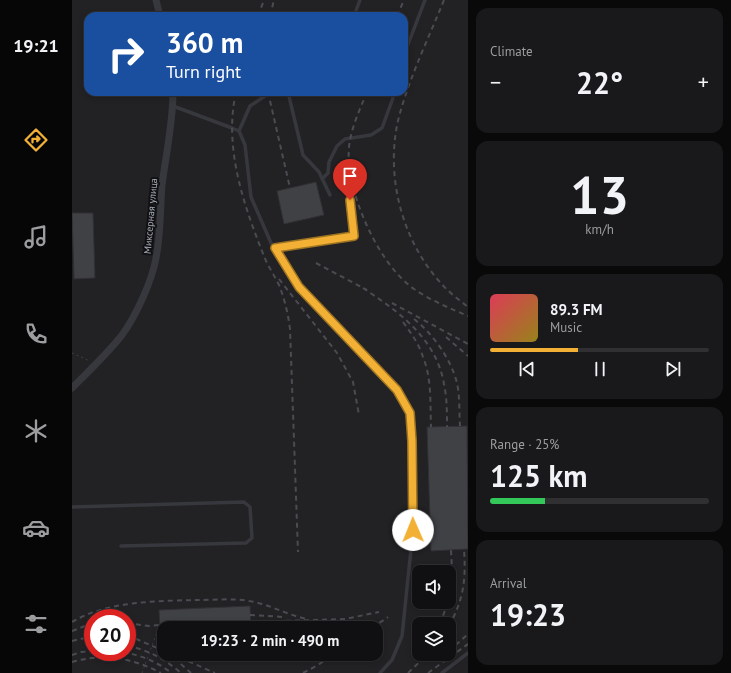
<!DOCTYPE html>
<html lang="en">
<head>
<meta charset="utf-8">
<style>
  :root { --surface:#101012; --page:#19191b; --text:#f1f3f6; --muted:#9c9d9f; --line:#303032; --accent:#f2b134 }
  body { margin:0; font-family:"PT Sans",sans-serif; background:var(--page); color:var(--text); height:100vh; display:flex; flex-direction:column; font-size:15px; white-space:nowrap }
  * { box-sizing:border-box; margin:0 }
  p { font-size:13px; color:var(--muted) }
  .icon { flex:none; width:22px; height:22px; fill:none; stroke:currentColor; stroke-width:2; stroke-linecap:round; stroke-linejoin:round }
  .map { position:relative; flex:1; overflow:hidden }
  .sheet { display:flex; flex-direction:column; gap:8px; padding:8px; background:#09090a; width:263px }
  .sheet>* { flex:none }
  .guide { position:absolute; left:12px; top:12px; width:324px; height:84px; border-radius:12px; box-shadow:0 2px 6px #0003,0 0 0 1px var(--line); background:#1a4fa0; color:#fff; overflow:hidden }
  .buttons { position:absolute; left:340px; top:565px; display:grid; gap:8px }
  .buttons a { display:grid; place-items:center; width:44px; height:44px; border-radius:8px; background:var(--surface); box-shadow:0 2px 6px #0003,0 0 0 1px var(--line); font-size:20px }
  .speed { position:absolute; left:12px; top:609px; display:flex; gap:8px; font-size:20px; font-weight:700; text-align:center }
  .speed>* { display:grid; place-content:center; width:52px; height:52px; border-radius:50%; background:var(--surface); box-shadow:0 2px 6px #0003,0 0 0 1px var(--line); line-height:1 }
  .speed .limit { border:6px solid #d22; background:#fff; color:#111 }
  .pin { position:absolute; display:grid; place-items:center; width:34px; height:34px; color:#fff; margin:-41px -17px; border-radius:50% 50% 50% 0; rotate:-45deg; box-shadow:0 0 4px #0007 }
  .pin .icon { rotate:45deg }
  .me { position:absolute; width:44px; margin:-22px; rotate:359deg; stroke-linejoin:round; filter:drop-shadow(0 0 3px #0008) }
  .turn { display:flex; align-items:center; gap:14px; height:84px; padding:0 16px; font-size:18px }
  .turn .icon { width:52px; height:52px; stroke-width:2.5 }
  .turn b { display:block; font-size:28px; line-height:34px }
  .big { font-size:30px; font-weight:700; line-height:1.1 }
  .sheet .widget { flex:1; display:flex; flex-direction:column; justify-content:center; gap:6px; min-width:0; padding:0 14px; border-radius:12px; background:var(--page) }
  .sheet .dial { align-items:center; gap:0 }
  .dial b { font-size:52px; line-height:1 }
  .song { display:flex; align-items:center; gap:12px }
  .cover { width:48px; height:48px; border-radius:6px; background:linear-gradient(135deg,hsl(350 70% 55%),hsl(50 70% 35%)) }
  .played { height:4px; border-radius:2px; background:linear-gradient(90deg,var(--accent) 40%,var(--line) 40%) }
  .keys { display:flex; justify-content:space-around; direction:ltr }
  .heat { display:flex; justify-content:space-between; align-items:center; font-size:22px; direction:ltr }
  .charge { height:6px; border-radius:3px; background:linear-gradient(90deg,#34c759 25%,var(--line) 0) }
  .trip { position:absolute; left:85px; top:621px; width:226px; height:40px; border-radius:12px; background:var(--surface); box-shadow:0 2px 6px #0003,0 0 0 1px var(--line); font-weight:700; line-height:40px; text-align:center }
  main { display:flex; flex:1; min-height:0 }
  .menu { display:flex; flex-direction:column; width:72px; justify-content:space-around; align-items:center; background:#060607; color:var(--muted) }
  .menu .icon { width:28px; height:28px }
  .menu .on { color:var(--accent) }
  .menu b { font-size:18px; color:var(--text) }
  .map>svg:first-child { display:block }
</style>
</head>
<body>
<main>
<nav class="menu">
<b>19:21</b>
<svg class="icon on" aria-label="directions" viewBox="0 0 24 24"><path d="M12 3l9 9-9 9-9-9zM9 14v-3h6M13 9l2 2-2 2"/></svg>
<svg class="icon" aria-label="music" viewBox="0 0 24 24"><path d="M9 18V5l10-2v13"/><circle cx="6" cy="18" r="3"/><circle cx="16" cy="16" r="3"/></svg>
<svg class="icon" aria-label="phone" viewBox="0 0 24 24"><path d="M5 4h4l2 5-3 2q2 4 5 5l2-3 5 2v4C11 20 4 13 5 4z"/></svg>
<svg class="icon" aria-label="climate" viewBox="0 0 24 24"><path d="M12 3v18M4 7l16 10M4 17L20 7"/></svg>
<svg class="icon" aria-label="car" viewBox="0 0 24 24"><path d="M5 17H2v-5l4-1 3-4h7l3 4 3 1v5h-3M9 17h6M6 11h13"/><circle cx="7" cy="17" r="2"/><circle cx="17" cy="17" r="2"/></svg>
<svg class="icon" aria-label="filters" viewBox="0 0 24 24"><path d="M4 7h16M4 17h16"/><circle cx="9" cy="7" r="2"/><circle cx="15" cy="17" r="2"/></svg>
</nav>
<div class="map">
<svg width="396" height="673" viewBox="0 0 396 673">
  <rect width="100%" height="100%" fill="#161618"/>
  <!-- built -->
  <path fill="#222225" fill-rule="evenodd" d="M 0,0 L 396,0 L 396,673 L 0,673 ZM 16,16 L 332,16 L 332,92 L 16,92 ZM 347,572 L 377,572 L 377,602 L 347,602 ZM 21,618 L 55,618 L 55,652 L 21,652 ZM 347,624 L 377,624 L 377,654 L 347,654 ZM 92,628 L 304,628 L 304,654 L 92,654 Z"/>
  <!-- building -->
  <g fill="#404145" stroke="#303034">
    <polygon points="244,182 252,215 212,224 205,191"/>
    <polygon points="0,213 21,213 23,278 2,279"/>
    <polygon points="395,426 396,549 359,551 355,427"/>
    <polygon points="178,606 179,628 88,628 87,610"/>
  </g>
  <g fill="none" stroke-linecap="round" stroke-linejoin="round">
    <!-- path -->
    <g stroke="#3d3f44" stroke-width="1" stroke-dasharray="2 3" stroke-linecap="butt">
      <polyline points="0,353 18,361"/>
      <polyline points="70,673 85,632"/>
    </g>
    <!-- lane -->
    <g stroke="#37383d" stroke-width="3.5">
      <polyline points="282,16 288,0"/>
      <polyline points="332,55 353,0"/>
      <polyline points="216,92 231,155 247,172 258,195"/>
      <polyline points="101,106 160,128 167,131 173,145 179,197 199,243 227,287 325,390 338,413 340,441 341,530 330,636 320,660 308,673"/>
      <polyline points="167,131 178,106 199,92"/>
      <polyline points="250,179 256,173 257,162 265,146 273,139 299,135 310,128 321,98 319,92"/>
      <polyline points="203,248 282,236 278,200"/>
      <polyline points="0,507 172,502 178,507 180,538 174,543 49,546"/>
      <polyline points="370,673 396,653"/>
    </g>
    <!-- street -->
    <g stroke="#37383d" stroke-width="7">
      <polyline points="84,0 88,16"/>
      <path d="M 0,388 C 17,371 35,354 50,335 C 64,316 80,281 84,258 C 89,234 88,209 90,185 C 94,154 101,123 101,92"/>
    </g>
    <!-- rail -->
    <g stroke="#4a4c52" stroke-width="2" stroke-dasharray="5 4" stroke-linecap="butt">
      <path d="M 372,0 C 357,37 339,74 328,113 C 312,170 328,237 367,281 C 375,291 386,299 396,307"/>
      <polyline points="186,16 192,0"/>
      <polyline points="198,16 202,0"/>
      <polyline points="325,16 332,0"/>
      <path d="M 164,92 C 151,149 173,209 194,261 C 198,269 203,277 207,285 C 213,300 216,314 218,329 L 226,552"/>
      <polyline points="196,92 218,188"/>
      <path d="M 295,92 C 288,109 279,128 277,147 C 273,190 306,264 342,289 C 358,300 377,308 396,316"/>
      <polyline points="244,263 295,290"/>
      <polyline points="207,279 265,353 281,382 287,415"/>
      <path d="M 291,288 C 327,312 364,338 372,384 C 375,398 375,412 375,427"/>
      <polyline points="320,303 396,344"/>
      <path d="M 342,319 C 361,334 379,359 385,383 C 388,397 387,412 388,426"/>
      <path d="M 331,322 C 339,333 347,344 351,357 C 360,379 358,404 359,427"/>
      <polyline points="374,337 396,356"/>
      <polyline points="377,600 380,571 379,550"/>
      <polyline points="178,615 212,617"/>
      <polyline points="268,620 307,612"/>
      <path d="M 0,622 C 35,601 85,601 125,600 C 142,600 160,598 177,601 C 197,604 215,615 235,619"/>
      <polyline points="178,622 273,619"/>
      <polyline points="55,623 77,626 88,625"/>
      <polyline points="368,624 376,602"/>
      <path d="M 377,626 C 392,598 394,580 392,549"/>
      <polyline points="222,628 238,625"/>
      <polyline points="300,628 316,617"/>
      <polyline points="0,631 21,623"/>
      <polyline points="55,637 62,638 92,651"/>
      <polyline points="0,641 21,636"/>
      <path d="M 55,646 C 75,649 94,660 109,673"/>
      <polyline points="377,651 396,634"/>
      <path d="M 51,652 C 68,655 83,661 97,671"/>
      <polyline points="100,654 143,673"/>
      <polyline points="0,655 9,652 21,651"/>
      <polyline points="102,658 119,673"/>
      <path d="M 0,662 C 31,653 61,658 89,673"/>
      <polyline points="231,673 246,665 262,654"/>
      <polyline points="336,673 356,654"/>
      <polyline points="356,673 396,644"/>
    </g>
  </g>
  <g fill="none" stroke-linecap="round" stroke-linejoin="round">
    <!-- route casing -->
    <g stroke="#9d7322" stroke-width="10">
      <polyline id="route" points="278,200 282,236 203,248 227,287 325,390 338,413 340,441 341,530"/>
    </g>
    <!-- route -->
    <use href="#route" stroke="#f2b134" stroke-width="7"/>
  </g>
  <g text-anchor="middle" stroke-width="4" stroke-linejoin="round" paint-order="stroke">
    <!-- street labels -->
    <g font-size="10" fill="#a8adb8" stroke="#111113">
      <text transform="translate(78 216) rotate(-85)" y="4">Миксерная улица</text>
    </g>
  </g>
</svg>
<div class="buttons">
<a><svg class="icon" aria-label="sound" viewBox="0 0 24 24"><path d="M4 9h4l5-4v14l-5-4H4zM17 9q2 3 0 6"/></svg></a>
<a><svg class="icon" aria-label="layers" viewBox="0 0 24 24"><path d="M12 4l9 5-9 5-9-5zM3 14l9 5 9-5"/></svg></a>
</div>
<div class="speed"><div class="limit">20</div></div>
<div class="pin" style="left:278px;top:200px;background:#d93025"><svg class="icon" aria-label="arrive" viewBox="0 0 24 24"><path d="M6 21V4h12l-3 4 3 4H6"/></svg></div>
<svg class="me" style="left:341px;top:530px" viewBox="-20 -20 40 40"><circle r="19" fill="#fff"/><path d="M0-13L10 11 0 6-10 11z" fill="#f2b134"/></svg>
<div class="trip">19:23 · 2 min · 490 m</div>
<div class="guide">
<div class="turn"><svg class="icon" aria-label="right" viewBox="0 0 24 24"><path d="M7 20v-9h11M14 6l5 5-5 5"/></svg><div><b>360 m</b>Turn right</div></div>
</div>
</div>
<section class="sheet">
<div class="widget"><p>Climate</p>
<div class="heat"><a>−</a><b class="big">22°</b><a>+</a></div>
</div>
<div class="widget dial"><b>13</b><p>km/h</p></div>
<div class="widget">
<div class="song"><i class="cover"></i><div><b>89.3 FM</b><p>Music</p></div></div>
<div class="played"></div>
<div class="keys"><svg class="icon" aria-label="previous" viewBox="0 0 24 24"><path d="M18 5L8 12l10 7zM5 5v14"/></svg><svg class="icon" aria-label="pause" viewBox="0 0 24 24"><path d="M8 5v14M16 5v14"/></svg><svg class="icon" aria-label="next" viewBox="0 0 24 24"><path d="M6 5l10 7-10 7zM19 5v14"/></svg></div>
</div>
<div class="widget"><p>Range · 25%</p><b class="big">125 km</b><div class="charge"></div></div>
<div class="widget"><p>Arrival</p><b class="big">19:23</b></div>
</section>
</main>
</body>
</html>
